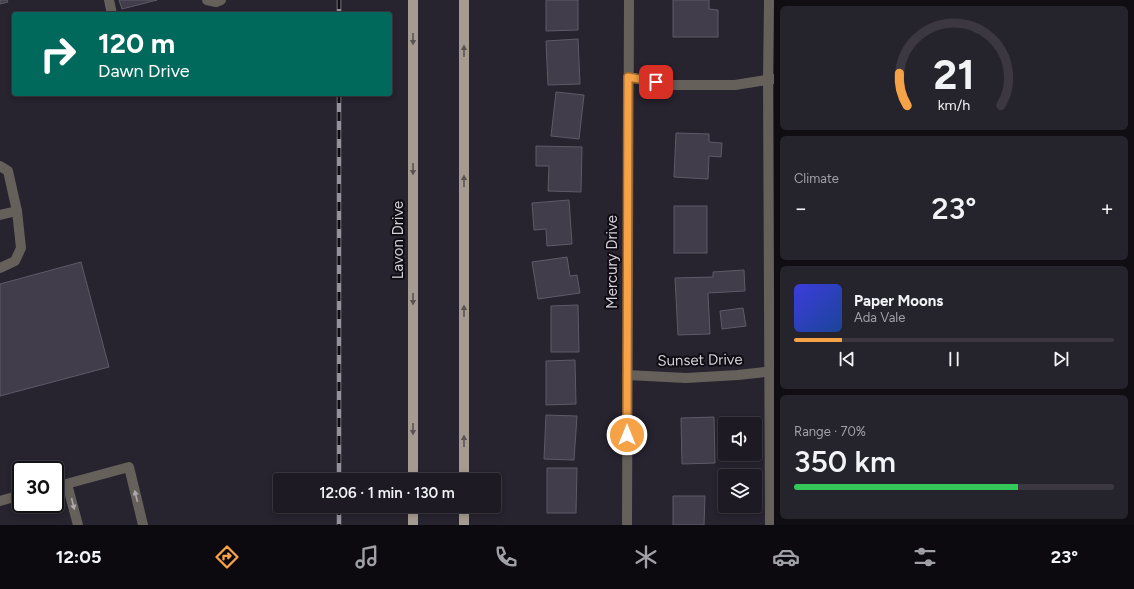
<!DOCTYPE html>
<html lang="en">
<head>
<meta charset="utf-8">
<style>
  :root { --surface:#1d1a23; --page:#25232b; --text:#f1f3f6; --muted:#a0a1a6; --line:#3b3841; --accent:#f6a247 }
  body { margin:0; font-family:Figtree,sans-serif; background:var(--page); color:var(--text); height:100vh; display:flex; flex-direction:column; font-size:15px; white-space:nowrap }
  * { box-sizing:border-box; margin:0 }
  p { font-size:13px; color:var(--muted) }
  .icon { flex:none; width:22px; height:22px; fill:none; stroke:currentColor; stroke-width:2; stroke-linecap:round; stroke-linejoin:round }
  .map { position:relative; flex:1; overflow:hidden }
  .side { display:flex; flex-direction:column; gap:6px; padding:6px; background:#100e13; width:360px }
  .side>* { flex:none }
  .top-card { position:absolute; left:12px; top:12px; width:380px; height:84px; border-radius:4px; box-shadow:0 2px 6px #0003,0 0 0 1px var(--line); background:#00695c; color:#fff; overflow:hidden }
  .controls { position:absolute; left:718px; top:417px; display:grid; gap:8px }
  .controls a { display:grid; place-items:center; width:44px; height:44px; border-radius:4px; background:var(--surface); box-shadow:0 2px 6px #0003,0 0 0 1px var(--line); font-size:20px }
  .speed { position:absolute; left:12px; top:461px; display:flex; gap:8px; font-size:20px; font-weight:700; text-align:center }
  .speed>* { display:grid; place-content:center; width:52px; height:52px; border-radius:50%; background:var(--surface); box-shadow:0 2px 6px #0003,0 0 0 1px var(--line); line-height:1 }
  .speed .limit { border:2px solid #111; border-radius:6px; background:#fff; color:#111 }
  .pin { position:absolute; display:grid; place-items:center; width:34px; height:34px; color:#fff; margin:-17px; border-radius:8px; box-shadow:0 2px 6px #0006 }
  .me { position:absolute; width:44px; margin:-22px; rotate:0deg; stroke-linejoin:round; filter:drop-shadow(0 0 3px #0008) }
  .turn { display:flex; align-items:center; gap:14px; height:84px; padding:0 20px; font-size:18px }
  .turn .icon { width:52px; height:52px; stroke-width:2.5 }
  .turn b { display:block; font-size:28px; line-height:34px }
  .big { font-size:30px; font-weight:600; line-height:1.1 }
  .side .widget { flex:1; display:flex; flex-direction:column; justify-content:center; gap:6px; min-width:0; padding:0 14px; border-radius:6px; background:var(--page) }
  .side .dial { align-items:center; gap:0 }
  .dial svg { height:104px; overflow:visible; fill:none; stroke:var(--line); stroke-width:7; stroke-linecap:round; text-anchor:middle }
  .dial text { fill:var(--text); stroke:none }
  .song { display:flex; align-items:center; gap:12px }
  .cover { width:48px; height:48px; border-radius:6px; background:linear-gradient(135deg,hsl(240 70% 55%),hsl(220 70% 35%)) }
  .played { height:4px; border-radius:2px; background:linear-gradient(90deg,var(--accent) 15%,var(--line) 15%) }
  .keys { display:flex; justify-content:space-around; direction:ltr }
  .heat { display:flex; justify-content:space-between; align-items:center; font-size:22px; direction:ltr }
  .charge { height:6px; border-radius:3px; background:linear-gradient(90deg,#34c759 70%,var(--line) 0) }
  .trip { position:absolute; left:273px; top:473px; width:228px; height:40px; border-radius:4px; background:var(--surface); box-shadow:0 2px 6px #0003,0 0 0 1px var(--line); font-weight:600; line-height:40px; text-align:center }
  .menu { display:flex; height:64px; justify-content:space-around; align-items:center; background:#0c0a0e; color:var(--muted) }
  .menu .icon { width:28px; height:28px }
  .menu .selected { color:var(--accent) }
  .menu b { font-size:18px; color:var(--text) }
  main { display:flex; flex:1; min-height:0 }
  .map>svg:first-child { display:block }
</style>
</head>
<body>
<main>
<div class="map">
<svg width="774" height="525" viewBox="0 0 774 525">
  <rect width="100%" height="100%" fill="#27232f"/>
  <!-- building -->
  <g fill="#413d4a" stroke="#5e5a68">
    <polygon points="0,0 7,0 8,2 0,4"/>
    <polygon points="119,0 157,0 122,9"/>
    <polygon points="546,0 578,0 578,30 546,31"/>
    <polygon points="673,0 709,0 709,9 718,10 718,37 673,37"/>
    <polygon points="578,39 580,84 548,85 546,41"/>
    <polygon points="556,92 584,95 579,139 551,136"/>
    <polygon points="676,133 709,134 709,142 722,143 721,157 709,156 708,179 674,177"/>
    <polygon points="536,146 582,147 581,192 548,191 549,166 536,166"/>
    <polygon points="569,200 572,244 547,246 546,229 534,230 532,203"/>
    <rect x="674" y="206" width="33" height="47"/>
    <polygon points="567,257 570,276 577,275 580,293 538,299 532,262"/>
    <polygon points="81,262 109,367 0,396 0,284"/>
    <polygon points="744,270 745,291 708,293 710,334 678,335 675,278 713,277 713,272"/>
    <polygon points="578,305 579,352 551,352 551,306"/>
    <polygon points="743,308 746,326 722,329 720,311"/>
    <polygon points="575,360 576,404 546,405 546,361"/>
    <polygon points="546,415 577,416 574,460 544,459"/>
    <polygon points="714,417 715,463 682,464 681,418"/>
    <polygon points="547,468 577,468 576,513 547,513"/>
    <polygon points="673,496 705,496 704,525 673,525"/>
  </g>
  <g fill="none" stroke-linecap="round" stroke-linejoin="round">
    <!-- minor -->
    <g stroke="#66605b" stroke-width="10">
      <polyline points="109,0 112,14"/>
      <polyline points="207,0 216,2 221,0"/>
      <polyline points="769,0 768,80 770,525"/>
      <polyline points="628,77 671,85 735,85 773,79"/>
      <polyline points="0,166 8,171 17,211 21,248 15,261 0,268"/>
      <polyline points="0,215 17,211"/>
      <polyline points="627,375 686,378 738,375 774,371"/>
      <polyline points="67,484 78,525"/>
      <polyline points="55,487 129,467 143,525"/>
      <polyline points="0,501 21,495"/>
      <polyline points="627,525 629,0"/>
    </g>
    <!-- major -->
    <g stroke="#a69b90" stroke-width="10">
      <polyline points="413,0 413,480"/>
      <polyline points="464,0 464,480"/>
      <polyline points="413,506 413,525"/>
      <polyline points="464,525 464,506"/>
    </g>
    <!-- rail casing -->
    <g stroke="#96929c" stroke-width="4.5">
      <g id="rail">
        <polyline points="339,0 339,14"/>
        <polyline points="339,94 339,480"/>
        <polyline points="339,506 339,525"/>
      </g>
    </g>
    <!-- rail -->
    <use href="#rail" stroke="#0f0d13" stroke-width="3" stroke-dasharray="9" stroke-linecap="butt"/>
  </g>
  <!-- one-way arrows -->
  <defs><path id="oneway-solid" d="M-6-.8H1V-3.2L6.5 0L1 3.2V.8H-6Z"/></defs>
  <g fill="#5a5452">
    <use href="#oneway-solid" transform="translate(413 39) rotate(90)"/>
    <use href="#oneway-solid" transform="translate(464 51) rotate(-90)"/>
    <use href="#oneway-solid" transform="translate(413 169) rotate(90)"/>
    <use href="#oneway-solid" transform="translate(464 181) rotate(-90)"/>
    <use href="#oneway-solid" transform="translate(413 299) rotate(90)"/>
    <use href="#oneway-solid" transform="translate(464 311) rotate(-90)"/>
    <use href="#oneway-solid" transform="translate(413 429) rotate(90)"/>
    <use href="#oneway-solid" transform="translate(464 441) rotate(-90)"/>
  </g>
  <g fill="#ada9ac">
    <use href="#oneway-solid" transform="translate(136 496) rotate(-104)"/>
    <use href="#oneway-solid" transform="translate(73 504) rotate(76)"/>
  </g>
  <g fill="none" stroke-linecap="round" stroke-linejoin="round">
    <!-- route casing -->
    <g stroke="#a0692e" stroke-width="10">
      <polyline id="route" points="627,435 628,77 656,82"/>
    </g>
    <!-- route -->
    <use href="#route" stroke="#f6a247" stroke-width="7"/>
  </g>
  <g text-anchor="middle" stroke-width="4" stroke-linejoin="round" paint-order="stroke">
    <!-- street labels -->
    <g font-size="15" fill="#d3d0d8" stroke="#0f0d13">
      <text transform="translate(398 240) rotate(-90)" y="5">Lavon Drive</text>
      <text transform="translate(612 262) rotate(-90)" y="5">Mercury Drive</text>
      <text transform="translate(700 360) rotate(-1)" y="5">Sunset Drive</text>
    </g>
  </g>
</svg>
<div class="controls">
<a><svg class="icon" aria-label="sound" viewBox="0 0 24 24"><path d="M4 9h4l5-4v14l-5-4H4zM17 9q2 3 0 6"/></svg></a>
<a><svg class="icon" aria-label="layers" viewBox="0 0 24 24"><path d="M12 4l9 5-9 5-9-5zM3 14l9 5 9-5"/></svg></a>
</div>
<div class="speed"><div class="limit">30</div></div>
<div class="pin" style="left:656px;top:82px;background:#d93025"><svg class="icon" aria-label="arrive" viewBox="0 0 24 24"><path d="M6 21V4h12l-3 4 3 4H6"/></svg></div>
<svg class="me" style="left:627px;top:435px" viewBox="-20 -20 40 40"><circle r="17" fill="#f6a247" stroke="#fff" stroke-width="3"/><path d="M0-11L8 9 0 5-8 9z" fill="#fff"/></svg>
<div class="trip">12:06 · 1 min · 130 m</div>
<div class="top-card">
<div class="turn"><svg class="icon" aria-label="right" viewBox="0 0 24 24"><path d="M7 20v-9h11M14 6l5 5-5 5"/></svg><div><b>120 m</b>Dawn Drive</div></div>
</div>
</div>
<section class="side">
<div class="widget dial"><svg viewBox="0 0 100 80">
<path d="M14 69A42 42 0 1 1 86 69"/>
<path d="M14 69A42 42 0 0 1 8 44" stroke="#f6a247"/>
<text x="50" y="56" font-size="32" font-weight="700">21</text>
<text x="50" y="72" font-size="11">km/h</text>
</svg></div>
<div class="widget"><p>Climate</p>
<div class="heat"><a>−</a><b class="big">23°</b><a>+</a></div>
</div>
<div class="widget">
<div class="song"><i class="cover"></i><div><b>Paper Moons</b><p>Ada Vale</p></div></div>
<div class="played"></div>
<div class="keys"><svg class="icon" aria-label="previous" viewBox="0 0 24 24"><path d="M18 5L8 12l10 7zM5 5v14"/></svg><svg class="icon" aria-label="pause" viewBox="0 0 24 24"><path d="M8 5v14M16 5v14"/></svg><svg class="icon" aria-label="next" viewBox="0 0 24 24"><path d="M6 5l10 7-10 7zM19 5v14"/></svg></div>
</div>
<div class="widget"><p>Range · 70%</p><b class="big">350 km</b><div class="charge"></div></div>
</section>
</main>
<nav class="menu">
<b>12:05</b>
<svg class="icon selected" aria-label="directions" viewBox="0 0 24 24"><path d="M12 3l9 9-9 9-9-9zM9 14v-3h6M13 9l2 2-2 2"/></svg>
<svg class="icon" aria-label="music" viewBox="0 0 24 24"><path d="M9 18V5l10-2v13"/><circle cx="6" cy="18" r="3"/><circle cx="16" cy="16" r="3"/></svg>
<svg class="icon" aria-label="phone" viewBox="0 0 24 24"><path d="M5 4h4l2 5-3 2q2 4 5 5l2-3 5 2v4C11 20 4 13 5 4z"/></svg>
<svg class="icon" aria-label="climate" viewBox="0 0 24 24"><path d="M12 3v18M4 7l16 10M4 17L20 7"/></svg>
<svg class="icon" aria-label="car" viewBox="0 0 24 24"><path d="M5 17H2v-5l4-1 3-4h7l3 4 3 1v5h-3M9 17h6M6 11h13"/><circle cx="7" cy="17" r="2"/><circle cx="17" cy="17" r="2"/></svg>
<svg class="icon" aria-label="filters" viewBox="0 0 24 24"><path d="M4 7h16M4 17h16"/><circle cx="9" cy="7" r="2"/><circle cx="15" cy="17" r="2"/></svg>
<b>23°</b>
</nav>
</body>
</html>
